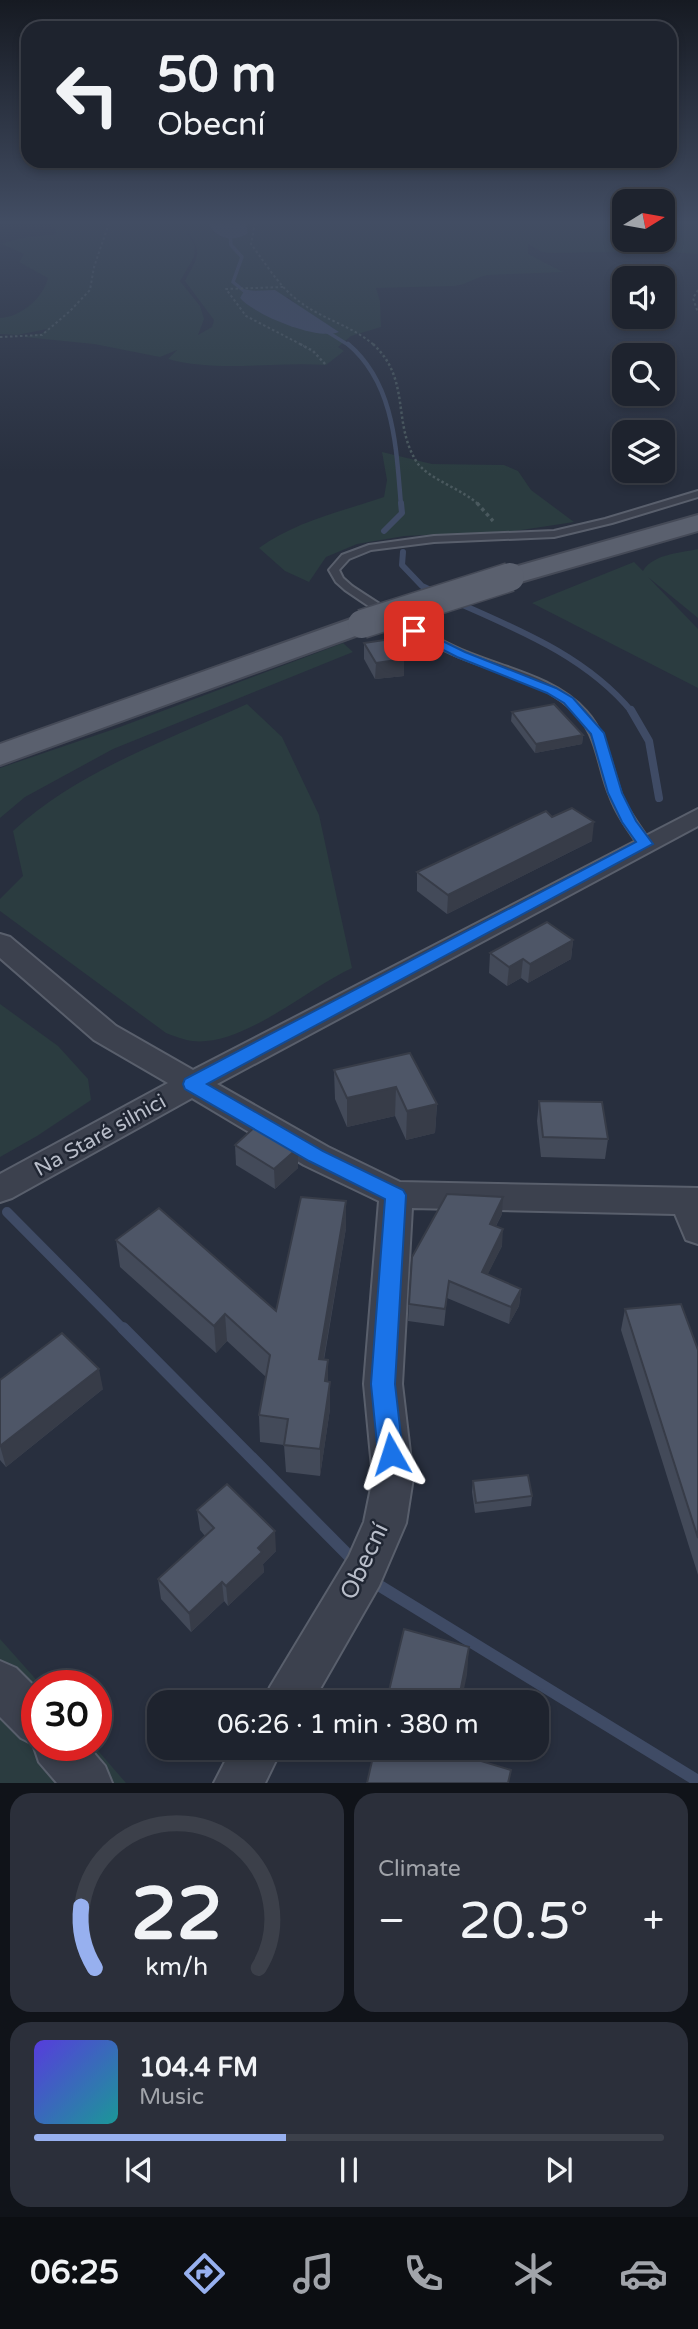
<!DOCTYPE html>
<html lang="en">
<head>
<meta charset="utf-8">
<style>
  :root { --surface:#1e232e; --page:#2b2f3a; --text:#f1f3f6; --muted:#a1a4aa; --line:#3c404a; --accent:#97b0ef }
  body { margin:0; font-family:"Varela Round",sans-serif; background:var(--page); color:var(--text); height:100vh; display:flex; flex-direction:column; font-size:26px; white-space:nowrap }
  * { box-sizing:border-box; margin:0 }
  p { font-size:23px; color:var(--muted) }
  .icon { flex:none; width:38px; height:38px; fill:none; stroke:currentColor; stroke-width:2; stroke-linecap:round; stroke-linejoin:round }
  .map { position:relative; height:1783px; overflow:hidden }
  .drawer { display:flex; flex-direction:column; gap:10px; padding:10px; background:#101319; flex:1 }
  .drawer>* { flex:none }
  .hud { position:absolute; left:21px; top:21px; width:656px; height:147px; border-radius:21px; box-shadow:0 4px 10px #0003,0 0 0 2px var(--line); background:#1e232e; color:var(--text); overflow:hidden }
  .needle { width:46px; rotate:79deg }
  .controls { position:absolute; left:612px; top:189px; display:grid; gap:14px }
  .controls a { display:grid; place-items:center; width:63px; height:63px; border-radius:14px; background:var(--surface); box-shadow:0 4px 10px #0003,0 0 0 2px var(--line); font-size:35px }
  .speed { position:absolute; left:21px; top:1670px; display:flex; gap:14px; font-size:35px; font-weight:700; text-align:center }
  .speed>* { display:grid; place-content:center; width:91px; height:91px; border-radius:50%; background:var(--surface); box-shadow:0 4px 10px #0003,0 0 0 2px var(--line); line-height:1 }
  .speed .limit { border:10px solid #d22; background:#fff; color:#111 }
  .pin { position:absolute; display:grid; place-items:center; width:60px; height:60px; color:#fff; margin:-30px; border-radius:14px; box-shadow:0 4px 10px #0006 }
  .me { position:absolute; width:77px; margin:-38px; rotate:354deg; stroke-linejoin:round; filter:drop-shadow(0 0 5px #0008) }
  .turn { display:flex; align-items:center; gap:24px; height:147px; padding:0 21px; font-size:32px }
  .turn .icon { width:91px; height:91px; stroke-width:2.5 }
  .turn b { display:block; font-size:49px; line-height:60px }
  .big { font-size:52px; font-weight:600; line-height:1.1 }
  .drawer .card { flex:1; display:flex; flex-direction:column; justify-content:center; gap:10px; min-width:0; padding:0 24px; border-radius:21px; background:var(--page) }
  .drawer .dial { align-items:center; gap:0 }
  .dial svg { height:182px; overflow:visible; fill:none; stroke:var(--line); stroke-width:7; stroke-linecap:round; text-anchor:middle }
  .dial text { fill:var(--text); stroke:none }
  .song { display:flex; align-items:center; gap:21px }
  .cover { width:84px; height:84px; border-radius:10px; background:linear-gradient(135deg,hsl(250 70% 55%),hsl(180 70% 35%)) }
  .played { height:7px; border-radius:4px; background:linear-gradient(90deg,var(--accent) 40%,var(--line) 40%) }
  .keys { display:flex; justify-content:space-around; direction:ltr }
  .heat { display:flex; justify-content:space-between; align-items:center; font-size:38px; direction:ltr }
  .drawer .tiles { flex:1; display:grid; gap:10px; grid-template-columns:1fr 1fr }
  .card:last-child { grid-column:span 2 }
  .trip { position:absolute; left:147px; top:1690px; width:402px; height:70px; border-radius:21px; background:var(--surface); box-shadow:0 4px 10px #0003,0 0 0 2px var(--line); font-weight:600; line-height:70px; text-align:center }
  .dock { display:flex; height:112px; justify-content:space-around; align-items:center; background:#0c0e12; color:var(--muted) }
  .dock .icon { width:49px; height:49px }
  .dock .active { color:var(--accent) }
  .dock b { font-size:32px; color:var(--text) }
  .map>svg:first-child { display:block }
</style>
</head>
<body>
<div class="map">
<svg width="698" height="1783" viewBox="0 0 698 1783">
  <rect width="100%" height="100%" fill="#282f3e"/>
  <!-- green -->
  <g fill="#2b3c40" fill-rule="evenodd">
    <path d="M 52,223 L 208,223 L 214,233 L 227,239 L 248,233 L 246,223 L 625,223 L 625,240 L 663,240 L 663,223 L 698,223 L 698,254 L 657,251 L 552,253 L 542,252 L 528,244 L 528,254 L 563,272 L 488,275 C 475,277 467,285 454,286 L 376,288 L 380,301 L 381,327 L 351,336 L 338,347 L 344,351 L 326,365 C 273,361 220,373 168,359 L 177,350 L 160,357 L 94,344 L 24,337 L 43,333 L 47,329 L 17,335 L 0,334 L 0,318 C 21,317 43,298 48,278 L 19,262 L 24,254 L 2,244 L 21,238 L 57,234 ZM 186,231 C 205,253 196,259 185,281 L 214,320 L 212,327 L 198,335 L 204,319 L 200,306 L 180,281 L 194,257 L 195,246 ZM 288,297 L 298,306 L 339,332 C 321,340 253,313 240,298 Z"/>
    <path d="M 382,452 L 432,464 L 504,465 L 518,471 L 531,490 L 574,522 L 515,531 L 404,536 L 357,544 L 326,557 L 309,582 L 285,571 L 259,548 C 294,522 343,511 384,497 L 387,480 Z"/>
    <path d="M 698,549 L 698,618 L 648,577 L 698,629 L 698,688 L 532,603 L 634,562 L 643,571 C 653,554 680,553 698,549 Z"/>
    <polygon points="343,643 353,652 113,749 25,797 0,818 0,768 120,727"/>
    <path d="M 247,704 L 282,737 L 319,815 L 352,968 C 308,988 243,1047 192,1041 C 184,1040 174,1036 166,1033 L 0,911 L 0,899 L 23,876 L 13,831 C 79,770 166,741 247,704 Z"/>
    <polygon points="0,1004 58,1046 88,1079 91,1100 37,1136 0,1157"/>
    <polygon points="0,1639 41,1685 37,1685 37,1745 93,1745 126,1783 0,1783"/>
  </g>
  <!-- water -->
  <g fill="#3f4b65">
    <path d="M 208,223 L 246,223 L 248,233 C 233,243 216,239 208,223 Z"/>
    <path d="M 275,290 L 339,332 C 318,341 255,315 240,298 L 244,291 Z"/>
  </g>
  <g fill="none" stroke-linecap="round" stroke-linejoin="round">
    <!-- stream-far5 -->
    <g stroke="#3f4b65" stroke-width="3.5">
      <polyline points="229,223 231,245 242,257 233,282 244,291 255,293"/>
      <polyline points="326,331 350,346"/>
    </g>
    <!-- stream-far4 -->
    <path stroke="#3f4b65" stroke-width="4.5" d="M 348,344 C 395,384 396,448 401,505"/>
    <!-- stream-far3 -->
    <g stroke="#3f4b65" stroke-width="6">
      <polyline points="384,531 402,513 401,503"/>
      <polyline points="403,552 402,565 422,586 435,592"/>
      <path d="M 456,602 C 519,630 587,657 632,712"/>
    </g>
    <!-- stream-far2 -->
    <polyline stroke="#3f4b65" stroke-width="8" points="631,710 649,741 659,798"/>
    <!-- stream-far1 -->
    <polyline stroke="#3f4b65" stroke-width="10" points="7,1212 124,1330"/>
    <!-- stream -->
    <g stroke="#3f4b65" stroke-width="12">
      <polyline points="123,1328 352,1559"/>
      <polyline points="380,1586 698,1781"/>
    </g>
    <!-- service casing -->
    <g stroke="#595f6c" stroke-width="4">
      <path id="service" d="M 698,491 L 698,497 L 612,523 L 554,537 L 434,542 L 371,550 L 349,559 L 339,570 L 343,578 L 352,586 C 384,607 417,629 453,646 C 496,667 553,674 586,711 C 607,734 611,766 621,794 C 628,812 641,828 652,844 L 645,848 L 640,847 C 629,831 617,815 610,796 C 599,771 598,739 579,717 C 547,679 488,672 446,651 C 410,634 377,612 345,590 L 336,582 L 329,570 L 342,555 L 369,545 L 434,536 L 554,531 L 605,519 Z"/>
    </g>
    <!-- minor casing -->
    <g stroke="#595f6c" stroke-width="4">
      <g id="minor">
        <polygon points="698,809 698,826 217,1084 328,1147 400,1182 698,1188 698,1244 686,1240 675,1214 412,1208 402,1384 413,1478 406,1523 379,1586 312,1703 263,1703 270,1687 349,1556 364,1522 373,1478 364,1384 379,1201 304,1165 192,1098 12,1198 0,1202 0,1174 168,1083 94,1040 0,958 0,934 10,937 116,1026 193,1070"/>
        <polygon points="0,1661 16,1668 37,1689 37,1745 87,1745 105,1766 112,1783 57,1783 39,1762 33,1744 21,1738 0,1717"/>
        <polygon points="232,1748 282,1748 265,1783 214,1783"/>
      </g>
    </g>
    <!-- primary casing -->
    <g stroke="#454a57" stroke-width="4">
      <g id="primary">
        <polygon points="698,515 698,531 510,585 500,583 496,577 500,571"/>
        <polygon points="362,615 372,618 376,624 372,630 0,765 0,744"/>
      </g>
    </g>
    <!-- path-far2 -->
    <g stroke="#4a595e" stroke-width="2" stroke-dasharray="2.5 2.5" stroke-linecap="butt">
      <path d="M 255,223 L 251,244 C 266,264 280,288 300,302 C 324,320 353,326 375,346"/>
      <polyline points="283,287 226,289 246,316 304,346"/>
      <polyline points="698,290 693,298 698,313"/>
      <polyline points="0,337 42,335 70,311 90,290 94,267 109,223"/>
    </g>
    <!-- path-far1 -->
    <g stroke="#4a595e" stroke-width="2.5" stroke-dasharray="2.5 2.5" stroke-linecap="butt">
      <polyline points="300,344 313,351 326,365"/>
      <path d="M 373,344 C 411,379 392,421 416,461 C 427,479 463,489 479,505"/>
    </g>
    <!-- path -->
    <polyline stroke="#4a595e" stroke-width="3.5" stroke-dasharray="3.5 3.5" stroke-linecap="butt" points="477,503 493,521"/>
    <!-- service -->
    <use href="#service" fill="#3c414e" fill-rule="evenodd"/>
    <!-- minor -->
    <use href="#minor" fill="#3c414e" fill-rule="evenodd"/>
    <!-- primary -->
    <use href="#primary" fill="#5a606e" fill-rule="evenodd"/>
    <!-- primary-bridge casing -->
    <g stroke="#454a57" stroke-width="31" stroke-linecap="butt">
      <polyline id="primary-bridge" points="362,624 510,577"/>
    </g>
    <!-- primary-bridge -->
    <use href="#primary-bridge" stroke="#5a606e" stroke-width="28"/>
  </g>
  <!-- wall -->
  <g fill="#434a59">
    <polygon points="364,643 404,676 375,679 364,659"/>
    <polygon points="512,712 583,735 582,744 535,753 511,721"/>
    <polygon points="552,817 592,841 447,914 417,891 417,872"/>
    <polygon points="573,940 571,959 528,983 521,978 507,986 489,973 490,953"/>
    <polygon points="410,1053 437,1104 435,1133 406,1140 395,1116 347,1127 335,1099 334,1070"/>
    <polygon points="539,1101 608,1139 605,1159 541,1157 537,1121"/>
    <polygon points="235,1145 298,1168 275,1189 236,1165"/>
    <polygon points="502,1214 496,1226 502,1246 487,1275 521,1289 519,1306 509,1324 447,1298 444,1326 408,1321 412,1257"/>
    <polygon points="346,1228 324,1360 328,1382 330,1382 330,1409 320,1476 286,1472 284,1445 260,1442 259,1415 266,1377 227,1341 216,1353 120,1267 116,1240 276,1311"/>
    <polygon points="625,1309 698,1350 698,1575 621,1330"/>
    <polygon points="0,1380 103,1389 6,1467 0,1460"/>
    <polygon points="473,1481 532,1496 531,1506 475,1513 472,1492"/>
    <polygon points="197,1510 276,1551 263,1564 264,1572 228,1606 224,1601 191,1632 161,1599 158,1579 205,1536 200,1530"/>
  </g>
  <!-- shaded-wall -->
  <g fill="#373c48">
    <polygon points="404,659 404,676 375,679 376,663"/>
    <polygon points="583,735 582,744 535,753 536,744"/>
    <polygon points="594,822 592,841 447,914 448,895"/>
    <polygon points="573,940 571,959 528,983 530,964"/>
    <polygon points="523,959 521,978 507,986 509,967"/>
    <polygon points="396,1087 395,1116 347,1127 347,1098"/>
    <polygon points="437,1104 435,1133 406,1140 407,1111"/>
    <polygon points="298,1148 298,1168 275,1189 274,1169"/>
    <polygon points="503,1197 502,1214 488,1241 490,1224"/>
    <polygon points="346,1201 346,1228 319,1386 319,1359"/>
    <polygon points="503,1229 502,1246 480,1290 482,1272"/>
    <polygon points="521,1289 519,1306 509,1324 511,1307"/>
    <polygon points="225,1314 227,1341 216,1353 214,1326"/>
    <polygon points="328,1360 328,1387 325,1381"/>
    <polygon points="99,1369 103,1389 6,1467 0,1446"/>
    <polygon points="330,1382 330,1409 320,1476 320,1449"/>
    <polygon points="275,1531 276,1551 263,1564 264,1572 228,1606 226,1586 258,1548"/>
    <polygon points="222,1582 224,1601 191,1632 189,1613"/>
    <polygon points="469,1647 467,1675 461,1703 458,1703"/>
  </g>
  <!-- building -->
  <g fill="#4e5667" stroke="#373c48" stroke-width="2">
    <polygon points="391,639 404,659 376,663 364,643"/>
    <polygon points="554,704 583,735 536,744 512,712"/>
    <polygon points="572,808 594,822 448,895 417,872 546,811 552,817"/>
    <polygon points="547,922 573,940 530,964 523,959 509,967 490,953"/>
    <polygon points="410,1053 437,1104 407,1111 396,1087 347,1098 334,1070"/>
    <polygon points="539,1101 602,1102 608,1139 543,1137"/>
    <polygon points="258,1124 298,1148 274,1169 235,1145"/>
    <polygon points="447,1194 503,1197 490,1224 503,1229 482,1272 521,1289 511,1307 449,1281 445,1309 409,1304 412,1257"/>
    <polygon points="301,1197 346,1201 319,1359 328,1360 325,1381 330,1382 320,1449 284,1445 288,1419 259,1415 270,1355 225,1314 214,1326 116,1240 159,1208 276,1311"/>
    <polygon points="681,1304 698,1350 698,1538 625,1309"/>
    <polygon points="62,1333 99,1369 0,1446 0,1380"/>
    <polygon points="528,1475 532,1496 476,1503 473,1481"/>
    <polygon points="227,1484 275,1531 258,1548 262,1552 226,1586 222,1582 189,1613 158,1579 214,1528 197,1510"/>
    <polygon points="404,1629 469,1647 458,1703 386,1703"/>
    <polygon points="375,1748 449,1748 448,1751 511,1770 508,1783 367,1783"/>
  </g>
  <!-- sky -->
  <linearGradient id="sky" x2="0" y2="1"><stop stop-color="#161a22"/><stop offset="0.47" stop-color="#424d63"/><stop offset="1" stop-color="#424d63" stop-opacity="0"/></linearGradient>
  <rect width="698" height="472" fill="url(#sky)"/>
  <!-- route -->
  <polygon fill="#1a73e8" stroke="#114b97" stroke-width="2" points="414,627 465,652 556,688 573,698 604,733 622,793 636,821 653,844 207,1084 323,1151 403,1190 406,1195 395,1384 403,1454 399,1462 391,1466 382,1462 378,1454 371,1384 385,1199 309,1161 185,1089 183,1084 185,1079 636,842 622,822 608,793 591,734 564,703 547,693 457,657 410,633 410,628"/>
  <g text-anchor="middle" stroke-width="5" stroke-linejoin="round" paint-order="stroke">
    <!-- street labels -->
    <g font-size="21" fill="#b8bdc9" stroke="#202633">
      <text transform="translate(100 1135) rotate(-29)" y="7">Na Staré silnici</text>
    </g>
    <!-- near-street labels -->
    <g font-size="24" fill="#b8bdc9" stroke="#202633">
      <text transform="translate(364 1561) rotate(-65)" y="8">Obecní</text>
    </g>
  </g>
</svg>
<div class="controls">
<a><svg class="needle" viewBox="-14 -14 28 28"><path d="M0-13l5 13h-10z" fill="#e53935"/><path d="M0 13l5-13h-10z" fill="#a1a4aa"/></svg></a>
<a><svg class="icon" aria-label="sound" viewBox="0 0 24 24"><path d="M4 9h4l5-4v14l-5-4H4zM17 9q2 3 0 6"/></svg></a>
<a><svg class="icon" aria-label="search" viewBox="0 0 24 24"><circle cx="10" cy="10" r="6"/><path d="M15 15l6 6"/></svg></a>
<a><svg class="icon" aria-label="layers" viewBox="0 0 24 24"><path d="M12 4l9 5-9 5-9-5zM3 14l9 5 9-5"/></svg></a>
</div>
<div class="speed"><div class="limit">30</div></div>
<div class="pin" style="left:414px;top:631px;background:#d93025"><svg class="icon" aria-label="arrive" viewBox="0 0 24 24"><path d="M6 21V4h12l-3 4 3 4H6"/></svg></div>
<svg class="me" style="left:391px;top:1454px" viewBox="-20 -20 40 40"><path d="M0-17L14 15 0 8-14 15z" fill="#1a73e8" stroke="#fff" stroke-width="4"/></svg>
<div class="trip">06:26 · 1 min · 380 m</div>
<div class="hud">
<div class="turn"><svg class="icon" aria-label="left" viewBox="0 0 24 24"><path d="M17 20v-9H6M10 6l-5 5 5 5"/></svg><div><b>50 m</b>Obecní</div></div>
</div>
</div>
<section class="drawer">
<div class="tiles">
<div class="card dial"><svg viewBox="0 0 100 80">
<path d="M14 69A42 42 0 1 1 86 69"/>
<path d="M14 69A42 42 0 0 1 8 42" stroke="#97b0ef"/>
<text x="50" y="56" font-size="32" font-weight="700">22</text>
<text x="50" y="72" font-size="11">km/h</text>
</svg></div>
<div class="card"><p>Climate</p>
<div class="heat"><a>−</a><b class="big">20.5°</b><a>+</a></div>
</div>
<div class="card">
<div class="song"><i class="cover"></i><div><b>104.4 FM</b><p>Music</p></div></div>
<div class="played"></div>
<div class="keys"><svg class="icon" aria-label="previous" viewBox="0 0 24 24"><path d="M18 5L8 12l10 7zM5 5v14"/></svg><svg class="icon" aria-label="pause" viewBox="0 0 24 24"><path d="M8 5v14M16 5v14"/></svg><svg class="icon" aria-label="next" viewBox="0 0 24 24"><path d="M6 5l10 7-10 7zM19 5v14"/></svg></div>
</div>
</div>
</section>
<nav class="dock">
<b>06:25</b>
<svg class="icon active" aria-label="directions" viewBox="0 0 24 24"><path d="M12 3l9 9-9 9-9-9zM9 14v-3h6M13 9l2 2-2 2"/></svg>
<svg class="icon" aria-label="music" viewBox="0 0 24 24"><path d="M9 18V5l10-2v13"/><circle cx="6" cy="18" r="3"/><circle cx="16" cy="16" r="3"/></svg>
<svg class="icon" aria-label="phone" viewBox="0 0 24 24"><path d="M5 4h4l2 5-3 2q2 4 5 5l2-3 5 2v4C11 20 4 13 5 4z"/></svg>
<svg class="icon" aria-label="climate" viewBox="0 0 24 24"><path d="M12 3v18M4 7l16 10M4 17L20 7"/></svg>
<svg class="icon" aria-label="car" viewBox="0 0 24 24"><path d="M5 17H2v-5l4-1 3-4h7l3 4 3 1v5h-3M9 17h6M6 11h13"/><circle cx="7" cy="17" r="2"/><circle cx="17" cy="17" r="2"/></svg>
</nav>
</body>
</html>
